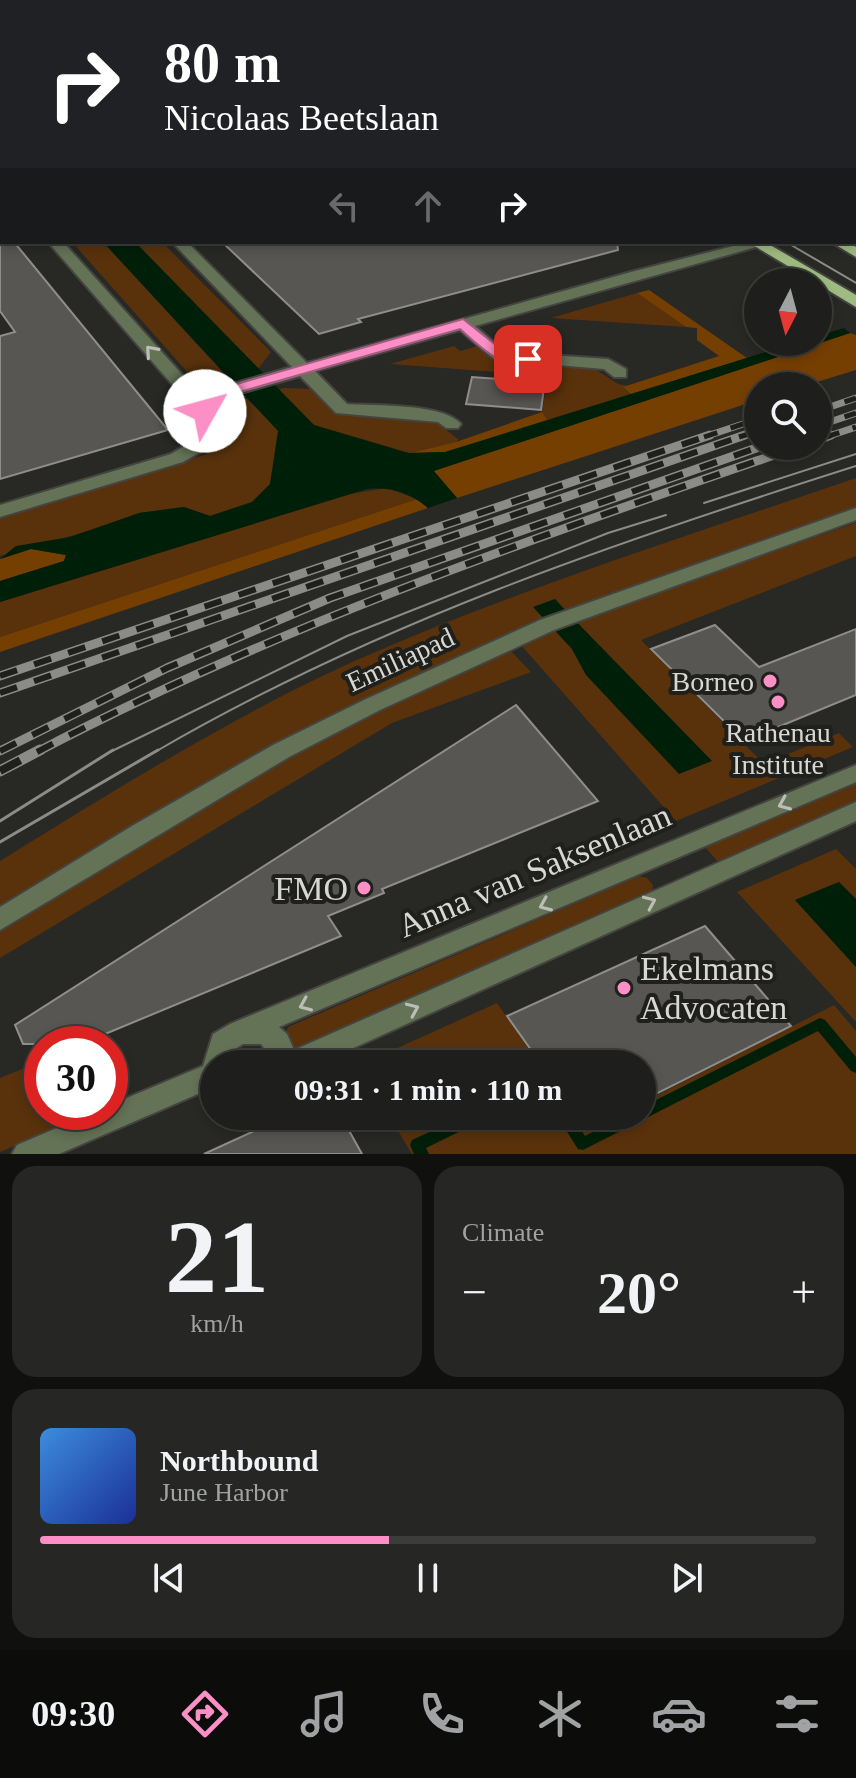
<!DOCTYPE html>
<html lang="en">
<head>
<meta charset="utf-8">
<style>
  :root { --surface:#1e1e1c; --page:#262725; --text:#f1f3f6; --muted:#a1a2a3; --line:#3c3c3b; --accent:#fb8fc6 }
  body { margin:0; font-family:"Times New Roman",serif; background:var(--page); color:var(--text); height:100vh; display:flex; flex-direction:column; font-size:30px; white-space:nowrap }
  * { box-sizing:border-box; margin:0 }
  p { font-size:26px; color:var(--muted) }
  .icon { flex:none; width:44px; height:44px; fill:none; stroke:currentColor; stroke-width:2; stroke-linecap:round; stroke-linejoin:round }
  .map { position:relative; height:1154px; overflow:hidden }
  .details { display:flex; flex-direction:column; gap:12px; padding:12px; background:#10100f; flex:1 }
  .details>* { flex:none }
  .guide { position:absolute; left:0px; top:0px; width:856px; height:244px; box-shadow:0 4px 12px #0003,0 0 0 2px var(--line); background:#202124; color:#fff; overflow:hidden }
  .needle { width:52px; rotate:186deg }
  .controls { position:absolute; left:744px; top:268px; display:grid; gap:16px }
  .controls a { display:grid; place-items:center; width:88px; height:88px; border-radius:50%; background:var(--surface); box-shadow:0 4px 12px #0003,0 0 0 2px var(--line); font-size:40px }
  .speed { position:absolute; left:24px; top:1026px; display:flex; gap:16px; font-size:40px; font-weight:700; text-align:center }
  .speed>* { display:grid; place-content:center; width:104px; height:104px; border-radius:50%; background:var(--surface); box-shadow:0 4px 12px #0003,0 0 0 2px var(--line); line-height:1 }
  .speed .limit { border:12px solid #d22; background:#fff; color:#111 }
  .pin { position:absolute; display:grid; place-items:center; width:68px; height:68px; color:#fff; margin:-34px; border-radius:16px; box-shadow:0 4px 12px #0006 }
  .me { position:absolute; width:88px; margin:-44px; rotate:52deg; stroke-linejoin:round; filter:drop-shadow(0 0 6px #0008) }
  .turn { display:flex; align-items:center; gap:28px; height:168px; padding:0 32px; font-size:36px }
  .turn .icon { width:104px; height:104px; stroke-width:2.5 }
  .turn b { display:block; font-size:56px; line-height:68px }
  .lanes { display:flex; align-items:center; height:76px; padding:0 32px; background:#0003; justify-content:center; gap:40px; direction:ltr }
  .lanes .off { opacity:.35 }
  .big { font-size:60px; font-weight:700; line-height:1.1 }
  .details .tile { flex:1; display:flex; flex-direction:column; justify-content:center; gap:12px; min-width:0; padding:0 28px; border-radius:24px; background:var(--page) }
  .details .dial { align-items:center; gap:0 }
  .dial b { font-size:104px; line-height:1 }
  .song { display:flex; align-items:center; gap:24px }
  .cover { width:96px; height:96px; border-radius:12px; background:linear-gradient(135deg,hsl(210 70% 55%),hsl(230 70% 35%)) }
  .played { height:8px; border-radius:4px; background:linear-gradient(90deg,var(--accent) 45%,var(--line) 45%) }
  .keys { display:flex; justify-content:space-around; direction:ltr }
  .heat { display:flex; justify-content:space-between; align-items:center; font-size:44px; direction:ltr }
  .details .tiles { flex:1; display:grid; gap:12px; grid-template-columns:1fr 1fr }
  .tile:last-child { grid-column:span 2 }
  .trip { position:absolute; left:200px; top:1050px; width:456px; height:80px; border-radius:40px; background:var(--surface); box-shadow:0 4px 12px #0003,0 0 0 2px var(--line); font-weight:700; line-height:80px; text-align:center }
  .menu { display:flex; height:128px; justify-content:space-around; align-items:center; background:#0c0c0b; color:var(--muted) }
  .menu .icon { width:56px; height:56px }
  .menu .active { color:var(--accent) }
  .menu b { font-size:36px; color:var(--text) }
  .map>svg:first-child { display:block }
</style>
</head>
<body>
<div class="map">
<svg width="856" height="1154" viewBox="0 0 856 1154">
  <rect width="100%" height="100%" fill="#282825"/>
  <!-- green -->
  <g fill="#59320c">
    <polygon points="72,242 103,242 228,378 190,375"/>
    <polygon points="135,242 162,242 271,352 258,369"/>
    <polygon points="637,293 686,327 551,318"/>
    <polygon points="454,346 460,351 478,346 500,361 512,364 595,369 618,384 629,386 624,388 632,395 548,421 542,412 548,376 390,364"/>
    <polygon points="283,388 312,389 339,411 434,421 458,439 457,442 409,453 393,450 314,425 278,390"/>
    <path d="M 247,399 L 279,431 L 280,439 L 270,484 L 252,502 L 210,516 L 184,507 L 139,513 L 113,524 L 0,556 L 0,517 L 210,453 C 214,449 220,443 223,438 C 230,424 231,406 247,399 Z"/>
    <path d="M 856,478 L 856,508 L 566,611 L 555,599 L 534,607 L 545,619 L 371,697 L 147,822 L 0,914 L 0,861 C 123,785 253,703 387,647 C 540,582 699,532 856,478 Z"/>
    <polygon points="387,488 417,499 0,637 0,602 349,494"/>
    <polygon points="856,523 856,556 641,640 764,764 839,733 853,747 676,821 521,645 528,638 554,629 572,649 586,675 575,620"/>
    <polygon points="509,649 531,672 392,723 0,958 0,931 143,839 260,771 371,713"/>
    <polygon points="856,781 856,802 719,863 704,846"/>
    <polygon points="836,849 856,869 856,899 839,882 795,900 856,967 856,1022 737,892"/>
    <polygon points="639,876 647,878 653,885 652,892 301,1047 293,1047 285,1035 288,1027"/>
    <polygon points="497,1003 539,1064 362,1064"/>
    <polygon points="834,1005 856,1031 856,1154 412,1154 389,1116 574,1116 585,1132 617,1116 642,1116 642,1103"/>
    <polygon points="42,1061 42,1112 94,1112 0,1152 0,1078"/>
  </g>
  <!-- forest -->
  <g fill="#763f02">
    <polygon points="649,290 747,358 632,395 623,387 719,356 697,340 697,328 686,327 637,293"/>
    <polygon points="850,333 856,335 856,370 804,386 758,386 758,400 457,498 433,471"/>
    <polygon points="542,412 548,421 445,452 410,453 456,442"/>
    <polygon points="417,499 428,508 0,652 0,637"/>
    <polygon points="31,549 66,555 64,561 0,581 0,559"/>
  </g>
  <!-- water -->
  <g fill="#001f09">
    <path d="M 103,242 L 135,242 L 314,425 L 409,453 L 445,452 L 798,342 L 818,342 L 818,336 L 844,328 L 850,333 L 434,471 L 457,498 L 428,508 C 408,492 392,487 367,489 L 0,602 L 0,581 L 64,561 L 66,555 L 31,549 L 0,559 L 16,546 L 70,537 L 139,513 L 184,507 L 210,516 L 252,502 L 270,484 L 278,431 Z"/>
    <polygon points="555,599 566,611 712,761 679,774 586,675 572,649 533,607"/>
    <polygon points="839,882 856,899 856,967 795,900"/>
  </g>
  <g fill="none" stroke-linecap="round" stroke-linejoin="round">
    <!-- stream -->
    <g fill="#001f09" fill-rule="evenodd">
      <polygon points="820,1018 825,1020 856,1057 856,1073 851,1071 818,1031 583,1150 578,1149 557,1116 572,1116 585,1136 624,1116 642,1116 642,1107"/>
      <polygon points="464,1116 485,1116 483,1120 426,1148 429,1154 414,1154 410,1145 412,1140"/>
    </g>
  </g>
  <!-- building -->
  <g fill="#585653" stroke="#8f8e8a" stroke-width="2">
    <polygon points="0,225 2,242 14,242 168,430 0,479 0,336 15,332 0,311"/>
    <polygon points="222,242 617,242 618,250 358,319 361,322 319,334"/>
    <polygon points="523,330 551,332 549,352 519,350"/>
    <polygon points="516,365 547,367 541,410 466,404 472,377 514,380"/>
    <polygon points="715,625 759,667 856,629 856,695 744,741 651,649"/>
    <polygon points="516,705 598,801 382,889 384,893 328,916 341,936 81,1044 23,1044 15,1025"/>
    <polygon points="705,926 791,1026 642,1101 642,1064 541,1064 507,1016"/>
    <polygon points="287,1116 341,1116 362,1154 204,1154"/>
  </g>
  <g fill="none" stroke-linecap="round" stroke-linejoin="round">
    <!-- minor casing -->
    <g stroke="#444441" stroke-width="4">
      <g id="minor">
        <polygon points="600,0 611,0 612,2 601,2"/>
        <rect x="764" y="0" width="10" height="2"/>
        <rect x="0" y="13" width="2" height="6"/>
        <rect x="854" y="33" width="2" height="7"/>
        <rect x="0" y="178" width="2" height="10"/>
        <rect x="854" y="215" width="2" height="8"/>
        <path d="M 48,242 L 63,242 L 196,390 L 207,395 L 211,390 L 292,367 L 172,242 L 187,242 L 307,363 L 631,272 L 749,242 L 774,242 L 475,326 L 505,352 L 608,359 L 626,369 L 626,377 L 614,377 L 604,369 L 495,360 L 460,330 L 315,371 L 347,404 C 375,406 443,403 461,424 L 458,428 L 446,428 L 438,422 L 336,413 L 300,376 L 223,398 L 216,411 L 217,432 L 202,451 L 183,462 L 0,517 L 0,505 L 171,454 C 209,432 190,438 200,405 L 184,398 Z"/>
        <polygon points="856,508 856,520 554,630 380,710 289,757 0,930 0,907 132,826 273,745 364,700 540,620"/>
        <polygon points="856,765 856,782 279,1027 287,1034 294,1050 856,802 856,821 318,1064 266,1064 267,1052 261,1044 243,1044 235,1049 230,1064 214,1064 214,1087 59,1154 12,1154 17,1145 94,1112 110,1112 110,1105 203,1066 213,1034 230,1024"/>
      </g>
    </g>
    <!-- major casing -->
    <g stroke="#444441" stroke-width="4">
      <g id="major">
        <polygon points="375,0 387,0 388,2 376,2"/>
        <polygon points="410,0 423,0 424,2 411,2"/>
        <rect x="0" y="61" width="2" height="8"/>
        <rect x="0" y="81" width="2" height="8"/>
        <polygon points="748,242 765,242 856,295 856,307"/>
        <polygon points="831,242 848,242 856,247 856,257"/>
      </g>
    </g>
    <!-- minor -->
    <use href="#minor" fill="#647256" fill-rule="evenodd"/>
    <!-- major -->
    <use href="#major" fill="#9fbb81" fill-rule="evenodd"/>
    <!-- tram-far1 -->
    <g stroke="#8b8b88" stroke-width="2">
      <polyline points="786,242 856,283"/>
      <polyline points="704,503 856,454"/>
      <polyline points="110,752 347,636 608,533 666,515"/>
      <path d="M 155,752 C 374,624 616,542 856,466"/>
    </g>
    <!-- tram -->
    <g stroke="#8b8b88" stroke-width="3">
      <polyline points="0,821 113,750"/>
      <polyline points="0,842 158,750"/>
    </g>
    <!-- rail-far2 casing -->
    <g stroke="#8b8b88" stroke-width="7">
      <g id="rail-far2">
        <polyline points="818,411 856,398"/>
        <polyline points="818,426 856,413"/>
        <polyline points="704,437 758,419"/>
        <polyline points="739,437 758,431"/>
        <polyline points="826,437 856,427"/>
      </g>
    </g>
    <!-- rail-far1 casing -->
    <g stroke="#8b8b88" stroke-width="9">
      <g id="rail-far1">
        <polyline points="818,440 831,435"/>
        <polyline points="0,676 710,435"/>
        <polyline points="0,693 745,435"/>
        <polyline points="0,751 167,668 330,598 762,446"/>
        <path d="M 37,752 C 280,624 541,536 800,446"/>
      </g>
    </g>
    <!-- rail casing -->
    <g stroke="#8b8b88" stroke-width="11">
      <polyline id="rail" points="0,771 40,750"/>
    </g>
    <!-- rail-far2 -->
    <use href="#rail-far2" stroke="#1f1f1c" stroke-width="5" stroke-dasharray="14" stroke-linecap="butt"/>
    <!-- rail-far1 -->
    <use href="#rail-far1" stroke="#1f1f1c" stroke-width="6" stroke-dasharray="18" stroke-linecap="butt"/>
    <!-- rail -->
    <use href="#rail" stroke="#1f1f1c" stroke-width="8" stroke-dasharray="23" stroke-linecap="butt"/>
  </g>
  <!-- one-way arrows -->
  <defs><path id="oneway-chevron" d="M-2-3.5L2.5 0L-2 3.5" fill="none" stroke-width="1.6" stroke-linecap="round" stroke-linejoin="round" transform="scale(2)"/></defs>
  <g stroke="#babeb5">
    <use href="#oneway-chevron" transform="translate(151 351) rotate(-131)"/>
    <use href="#oneway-chevron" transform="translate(784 804) rotate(157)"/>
    <use href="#oneway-chevron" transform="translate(650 902) rotate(-24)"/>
    <use href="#oneway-chevron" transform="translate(545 905) rotate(157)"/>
    <use href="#oneway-chevron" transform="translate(305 1005) rotate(157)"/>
    <use href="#oneway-chevron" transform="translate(413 1009) rotate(-24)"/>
  </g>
  <!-- route -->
  <path fill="#fb8fc6" stroke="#a35d81" stroke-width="2" d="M 463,319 L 506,353 L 528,354 L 536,359 C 510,379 479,345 460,329 L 222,397 L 211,415 L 197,411 L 200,402 L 212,391 Z"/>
  <!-- markers -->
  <g fill="#fb8fc6" stroke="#1f1f1c" stroke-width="3">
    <circle cx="770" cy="681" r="8"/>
    <circle cx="778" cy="702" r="8"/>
    <circle cx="364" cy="888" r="8"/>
    <circle cx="624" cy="988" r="8"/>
  </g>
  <g text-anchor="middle" stroke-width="8" stroke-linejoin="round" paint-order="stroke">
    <!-- street labels -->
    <g font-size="28" fill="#d7d7d5" stroke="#1f1f1c">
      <text transform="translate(400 659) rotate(-25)" y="10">Emiliapad</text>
    </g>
    <!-- poi labels -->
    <g font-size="28" fill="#d7d7d5" stroke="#1f1f1c" text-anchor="end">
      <text x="754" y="691">Borneo</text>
      <text x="778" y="742" text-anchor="middle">Rathenau<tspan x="778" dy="32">Institute</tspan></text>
    </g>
    <!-- near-street labels -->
    <g font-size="34" fill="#d7d7d5" stroke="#1f1f1c">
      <text transform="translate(534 870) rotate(-23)" y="12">Anna van Saksenlaan</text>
    </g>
    <!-- near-poi labels -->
    <g font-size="34" fill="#d7d7d5" stroke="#1f1f1c" text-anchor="end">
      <text x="348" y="900">FMO</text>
      <text x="640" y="980" text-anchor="start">Ekelmans<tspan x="640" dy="39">Advocaten</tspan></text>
    </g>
  </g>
</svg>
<div class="controls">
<a><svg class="needle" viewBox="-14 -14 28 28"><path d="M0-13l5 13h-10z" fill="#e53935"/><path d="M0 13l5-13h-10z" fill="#a1a2a3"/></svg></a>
<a><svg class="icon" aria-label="search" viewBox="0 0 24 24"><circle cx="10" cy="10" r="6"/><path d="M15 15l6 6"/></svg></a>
</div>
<div class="speed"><div class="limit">30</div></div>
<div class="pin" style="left:528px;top:359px;background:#d93025"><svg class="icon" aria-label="arrive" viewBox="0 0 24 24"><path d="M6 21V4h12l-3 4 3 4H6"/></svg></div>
<svg class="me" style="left:205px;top:411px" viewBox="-20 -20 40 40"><circle r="19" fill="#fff"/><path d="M0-13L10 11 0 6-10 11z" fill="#fb8fc6"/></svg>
<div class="trip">09:31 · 1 min · 110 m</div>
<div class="guide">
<div class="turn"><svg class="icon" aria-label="right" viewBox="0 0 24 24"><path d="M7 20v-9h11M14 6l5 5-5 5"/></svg><div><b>80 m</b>Nicolaas Beetslaan</div></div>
<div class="lanes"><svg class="icon off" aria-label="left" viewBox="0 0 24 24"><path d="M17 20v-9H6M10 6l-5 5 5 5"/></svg><svg class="icon off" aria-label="ahead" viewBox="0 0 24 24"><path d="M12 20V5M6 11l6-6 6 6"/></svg><svg class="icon" aria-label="right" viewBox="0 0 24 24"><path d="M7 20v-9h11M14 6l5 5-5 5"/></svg></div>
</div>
</div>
<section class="details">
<div class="tiles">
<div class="tile dial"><b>21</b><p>km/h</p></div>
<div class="tile"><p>Climate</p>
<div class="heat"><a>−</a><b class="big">20°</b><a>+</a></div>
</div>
<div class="tile">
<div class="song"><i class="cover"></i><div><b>Northbound</b><p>June Harbor</p></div></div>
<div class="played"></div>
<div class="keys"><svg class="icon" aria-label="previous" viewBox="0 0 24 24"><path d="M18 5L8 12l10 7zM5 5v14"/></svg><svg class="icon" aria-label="pause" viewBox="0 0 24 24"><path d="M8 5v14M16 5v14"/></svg><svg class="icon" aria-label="next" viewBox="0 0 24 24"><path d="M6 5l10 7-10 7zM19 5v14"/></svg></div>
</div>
</div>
</section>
<nav class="menu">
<b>09:30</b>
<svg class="icon active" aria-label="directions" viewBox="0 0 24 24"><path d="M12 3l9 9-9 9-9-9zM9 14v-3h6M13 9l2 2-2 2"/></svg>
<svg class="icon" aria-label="music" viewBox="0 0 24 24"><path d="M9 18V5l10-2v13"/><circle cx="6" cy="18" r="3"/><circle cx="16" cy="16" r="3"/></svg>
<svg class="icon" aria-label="phone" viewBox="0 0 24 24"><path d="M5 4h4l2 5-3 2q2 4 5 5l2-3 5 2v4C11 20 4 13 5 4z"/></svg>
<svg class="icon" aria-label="climate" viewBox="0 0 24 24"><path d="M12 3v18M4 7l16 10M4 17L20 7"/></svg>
<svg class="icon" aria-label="car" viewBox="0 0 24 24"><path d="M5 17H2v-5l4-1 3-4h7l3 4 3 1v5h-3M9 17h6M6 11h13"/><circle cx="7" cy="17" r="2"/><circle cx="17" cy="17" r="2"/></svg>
<svg class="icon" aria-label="filters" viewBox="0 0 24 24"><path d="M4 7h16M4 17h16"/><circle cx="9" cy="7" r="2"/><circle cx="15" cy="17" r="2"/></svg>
</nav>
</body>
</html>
